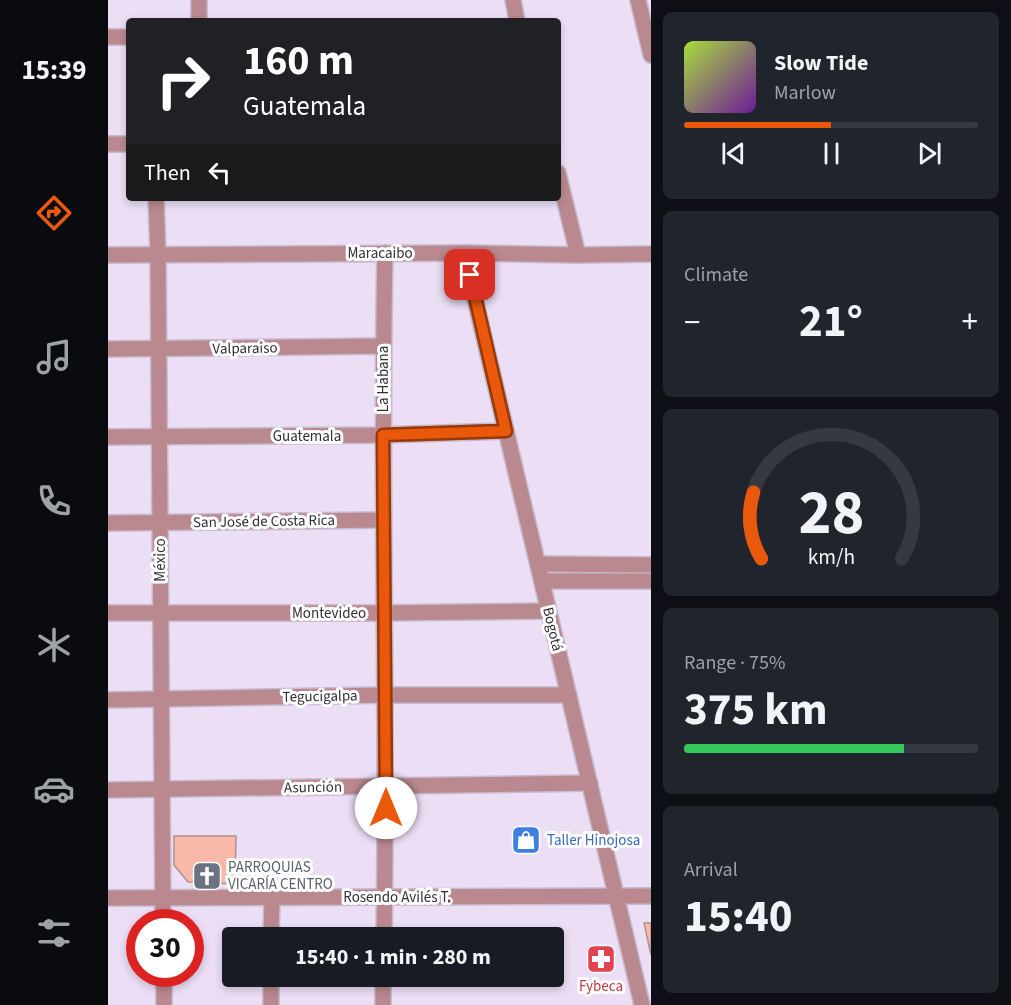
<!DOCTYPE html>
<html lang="en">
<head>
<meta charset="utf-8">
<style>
  :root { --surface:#171b24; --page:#20242c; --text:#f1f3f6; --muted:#9ea1a6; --line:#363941; --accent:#ea580c }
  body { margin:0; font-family:"Source Sans 3",sans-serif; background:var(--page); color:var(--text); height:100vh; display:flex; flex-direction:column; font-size:22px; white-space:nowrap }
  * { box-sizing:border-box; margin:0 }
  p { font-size:20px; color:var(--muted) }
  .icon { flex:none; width:33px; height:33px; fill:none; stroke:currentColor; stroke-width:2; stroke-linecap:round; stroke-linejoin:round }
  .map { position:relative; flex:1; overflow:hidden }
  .panel { display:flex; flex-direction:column; gap:12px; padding:12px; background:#0d0f14; width:360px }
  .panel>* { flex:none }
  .hud { position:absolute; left:18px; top:18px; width:435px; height:183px; border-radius:6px; box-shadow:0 3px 9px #0003; background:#202124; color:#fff; overflow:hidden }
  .speed { position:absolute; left:18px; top:909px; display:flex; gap:12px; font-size:30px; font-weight:700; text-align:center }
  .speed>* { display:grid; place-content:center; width:78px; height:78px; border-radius:50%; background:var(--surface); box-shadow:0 3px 9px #0003; line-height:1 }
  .speed .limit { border:9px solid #d22; background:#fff; color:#111 }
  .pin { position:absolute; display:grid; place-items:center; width:51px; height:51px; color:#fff; margin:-26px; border-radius:12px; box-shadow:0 3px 9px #0006 }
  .me { position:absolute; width:66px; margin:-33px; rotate:0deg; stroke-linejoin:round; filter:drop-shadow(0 0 4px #0008) }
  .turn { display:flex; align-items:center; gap:21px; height:126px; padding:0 18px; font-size:27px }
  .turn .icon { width:78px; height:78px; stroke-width:2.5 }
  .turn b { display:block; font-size:42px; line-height:51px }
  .then { display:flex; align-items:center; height:57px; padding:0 18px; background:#0003; gap:12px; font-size:22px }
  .big { font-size:45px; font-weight:700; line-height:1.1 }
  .panel .widget { flex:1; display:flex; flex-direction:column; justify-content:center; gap:9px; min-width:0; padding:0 21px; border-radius:9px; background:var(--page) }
  .panel .dial { align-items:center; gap:0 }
  .dial svg { height:156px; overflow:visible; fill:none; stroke:var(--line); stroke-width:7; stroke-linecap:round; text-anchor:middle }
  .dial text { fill:var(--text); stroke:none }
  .song { display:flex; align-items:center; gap:18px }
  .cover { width:72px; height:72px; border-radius:9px; background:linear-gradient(135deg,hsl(80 70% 55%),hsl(280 70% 35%)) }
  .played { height:6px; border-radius:3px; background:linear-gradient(90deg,var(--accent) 50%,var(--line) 50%) }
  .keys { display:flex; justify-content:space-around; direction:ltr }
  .heat { display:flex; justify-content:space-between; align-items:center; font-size:33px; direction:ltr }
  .charge { height:9px; border-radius:4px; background:linear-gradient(90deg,#34c759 75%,var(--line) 0) }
  .trip { position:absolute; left:114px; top:927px; width:342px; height:60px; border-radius:6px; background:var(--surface); box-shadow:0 3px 9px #0003; font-weight:700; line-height:60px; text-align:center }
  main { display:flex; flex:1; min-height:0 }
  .menu { display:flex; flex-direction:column; width:108px; justify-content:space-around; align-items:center; background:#090b0e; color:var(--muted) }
  .menu .icon { width:42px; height:42px }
  .menu .on { color:var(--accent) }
  .menu b { font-size:27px; color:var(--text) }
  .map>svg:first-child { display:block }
</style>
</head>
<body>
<main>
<nav class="menu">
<b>15:39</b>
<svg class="icon on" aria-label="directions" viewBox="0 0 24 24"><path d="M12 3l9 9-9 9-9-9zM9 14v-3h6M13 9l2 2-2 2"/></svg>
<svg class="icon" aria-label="music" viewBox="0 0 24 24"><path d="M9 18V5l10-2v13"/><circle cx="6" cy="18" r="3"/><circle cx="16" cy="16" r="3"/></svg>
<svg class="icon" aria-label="phone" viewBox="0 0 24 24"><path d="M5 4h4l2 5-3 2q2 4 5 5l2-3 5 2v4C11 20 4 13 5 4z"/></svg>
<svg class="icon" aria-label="climate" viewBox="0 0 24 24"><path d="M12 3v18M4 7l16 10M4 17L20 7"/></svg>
<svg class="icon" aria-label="car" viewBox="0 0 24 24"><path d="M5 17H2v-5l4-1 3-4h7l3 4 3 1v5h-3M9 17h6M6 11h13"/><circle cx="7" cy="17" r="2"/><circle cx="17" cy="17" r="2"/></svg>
<svg class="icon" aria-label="filters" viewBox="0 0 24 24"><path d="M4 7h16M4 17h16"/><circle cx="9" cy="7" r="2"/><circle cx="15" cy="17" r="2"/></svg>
</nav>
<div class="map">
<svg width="543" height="1005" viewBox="0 0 543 1005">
  <rect width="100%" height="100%" fill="#ecdef5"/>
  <!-- building -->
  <g fill="#f8b9aa" stroke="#ae928b" stroke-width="1.5">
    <polygon points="66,836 128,836 127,884 80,882 66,865"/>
    <polygon points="536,923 543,923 543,955"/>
  </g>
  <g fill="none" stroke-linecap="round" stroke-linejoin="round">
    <!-- minor casing -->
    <g stroke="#c7bbcf" stroke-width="18">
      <g id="minor">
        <polyline points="91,0 91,21"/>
        <polyline points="405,0 409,21"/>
        <polyline points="530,0 543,55"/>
        <polyline points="0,37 21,37"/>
        <polyline points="0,144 21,144"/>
        <polyline points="450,173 470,255"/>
        <polyline points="48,198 50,254 55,922"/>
        <polyline points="356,253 534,1005"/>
        <polyline points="0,255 356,253 470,255 543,254"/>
        <polyline points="0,349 275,346"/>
        <polyline points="0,437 275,435 398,431"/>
        <polyline points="0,523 275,520"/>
        <polyline points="430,564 543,565"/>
        <polyline points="434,581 543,581"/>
        <polyline points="0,613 275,613 441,611"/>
        <polyline points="0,700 277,695 461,695"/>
        <polyline points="0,790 482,783"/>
        <polyline points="0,898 543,896"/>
        <polyline points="163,938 164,897"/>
        <path d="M 276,938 C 280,709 272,481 277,253"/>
        <polyline points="56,974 56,1005"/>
        <polyline points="163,1005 163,976"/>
        <polyline points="275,1005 275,976"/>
      </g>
    </g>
    <!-- minor -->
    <use href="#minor" stroke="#ba898f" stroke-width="15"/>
  </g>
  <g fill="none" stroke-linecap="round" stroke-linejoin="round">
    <!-- route casing -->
    <g stroke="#983908" stroke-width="15">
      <polyline id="route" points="278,808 275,435 398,431 362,275"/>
    </g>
    <!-- route -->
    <use href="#route" stroke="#ea580c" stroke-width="10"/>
  </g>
  <!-- icons -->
  <defs>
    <g id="shop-square" transform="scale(1.5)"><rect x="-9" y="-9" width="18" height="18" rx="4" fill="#3f7fe0" stroke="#fff"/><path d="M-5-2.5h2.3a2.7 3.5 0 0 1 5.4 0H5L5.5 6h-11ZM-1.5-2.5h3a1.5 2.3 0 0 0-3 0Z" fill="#fff"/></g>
    <g id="church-square" transform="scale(1.5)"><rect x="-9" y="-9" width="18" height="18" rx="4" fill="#6b7280" stroke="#fff"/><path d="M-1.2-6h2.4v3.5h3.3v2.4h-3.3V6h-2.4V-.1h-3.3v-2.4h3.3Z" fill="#fff"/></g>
    <g id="pharmacy-square" transform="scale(1.5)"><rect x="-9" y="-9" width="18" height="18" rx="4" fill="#e0444e" stroke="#fff"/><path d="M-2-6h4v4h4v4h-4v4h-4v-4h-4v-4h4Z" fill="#fff"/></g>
  </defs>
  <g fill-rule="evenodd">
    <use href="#shop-square" x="418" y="840"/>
    <use href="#church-square" x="99" y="876"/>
    <use href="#pharmacy-square" x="493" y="959"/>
  </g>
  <g text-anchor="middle" stroke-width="6" stroke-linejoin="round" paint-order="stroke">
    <!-- street labels -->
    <g font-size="15" fill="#332e37" stroke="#fff">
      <text x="272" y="258">Maracaibo</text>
      <text transform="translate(137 348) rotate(-1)" y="5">Valparaiso</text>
      <text transform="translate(275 379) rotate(-90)" y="5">La Habana</text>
      <text x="199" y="441">Guatemala</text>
      <text transform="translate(156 521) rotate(-1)" y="5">San José de Costa Rica</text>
      <text transform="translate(52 560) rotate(-90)" y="5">México</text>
      <text x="221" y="618">Montevideo</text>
      <text transform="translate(445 629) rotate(77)" y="5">Bogotá</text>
      <text transform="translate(212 696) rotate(-1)" y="5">Tegucigalpa</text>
      <text transform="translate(205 787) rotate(-1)" y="5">Asunción</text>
      <text x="289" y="902">Rosendo Avilés T.</text>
    </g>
    <!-- shop labels -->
    <g font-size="15" fill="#366cbe" stroke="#fff" text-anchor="start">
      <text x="439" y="845">Taller Hinojosa</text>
    </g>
    <!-- worship labels -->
    <g font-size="15" fill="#5b616d" stroke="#fff" text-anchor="start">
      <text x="120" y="872">PARROQUIAS<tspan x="120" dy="17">VICARÍA CENTRO</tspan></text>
    </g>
    <!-- health labels -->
    <g font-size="15" fill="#be3a42" stroke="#fff">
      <text x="493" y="991">Fybeca</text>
    </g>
  </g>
</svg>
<div class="speed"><div class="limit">30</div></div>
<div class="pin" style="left:362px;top:275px;background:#d93025"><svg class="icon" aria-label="arrive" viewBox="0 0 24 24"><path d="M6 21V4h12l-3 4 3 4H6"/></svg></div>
<svg class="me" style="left:278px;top:808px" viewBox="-20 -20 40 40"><circle r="19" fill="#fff"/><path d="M0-13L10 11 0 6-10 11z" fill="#ea580c"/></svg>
<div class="trip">15:40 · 1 min · 280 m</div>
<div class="hud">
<div class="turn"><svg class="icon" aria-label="right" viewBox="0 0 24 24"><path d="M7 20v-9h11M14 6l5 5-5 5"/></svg><div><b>160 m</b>Guatemala</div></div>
<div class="then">Then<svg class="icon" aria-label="left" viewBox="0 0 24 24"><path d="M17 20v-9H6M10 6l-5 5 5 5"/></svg></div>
</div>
</div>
<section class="panel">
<div class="widget">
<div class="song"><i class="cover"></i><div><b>Slow Tide</b><p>Marlow</p></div></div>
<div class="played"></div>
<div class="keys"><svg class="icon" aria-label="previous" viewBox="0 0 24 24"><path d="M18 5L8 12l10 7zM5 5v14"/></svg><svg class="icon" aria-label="pause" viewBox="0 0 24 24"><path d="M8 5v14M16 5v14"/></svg><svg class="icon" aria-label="next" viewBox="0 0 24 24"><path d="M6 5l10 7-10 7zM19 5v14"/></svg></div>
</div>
<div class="widget"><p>Climate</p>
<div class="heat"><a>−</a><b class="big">21°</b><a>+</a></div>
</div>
<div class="widget dial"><svg viewBox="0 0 100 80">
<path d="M14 69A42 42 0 1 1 86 69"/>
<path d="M14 69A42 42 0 0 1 10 35" stroke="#ea580c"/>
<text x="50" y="56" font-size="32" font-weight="700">28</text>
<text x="50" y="72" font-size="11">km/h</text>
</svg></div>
<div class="widget"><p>Range · 75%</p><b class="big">375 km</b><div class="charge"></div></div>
<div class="widget"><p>Arrival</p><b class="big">15:40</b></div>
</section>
</main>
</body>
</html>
